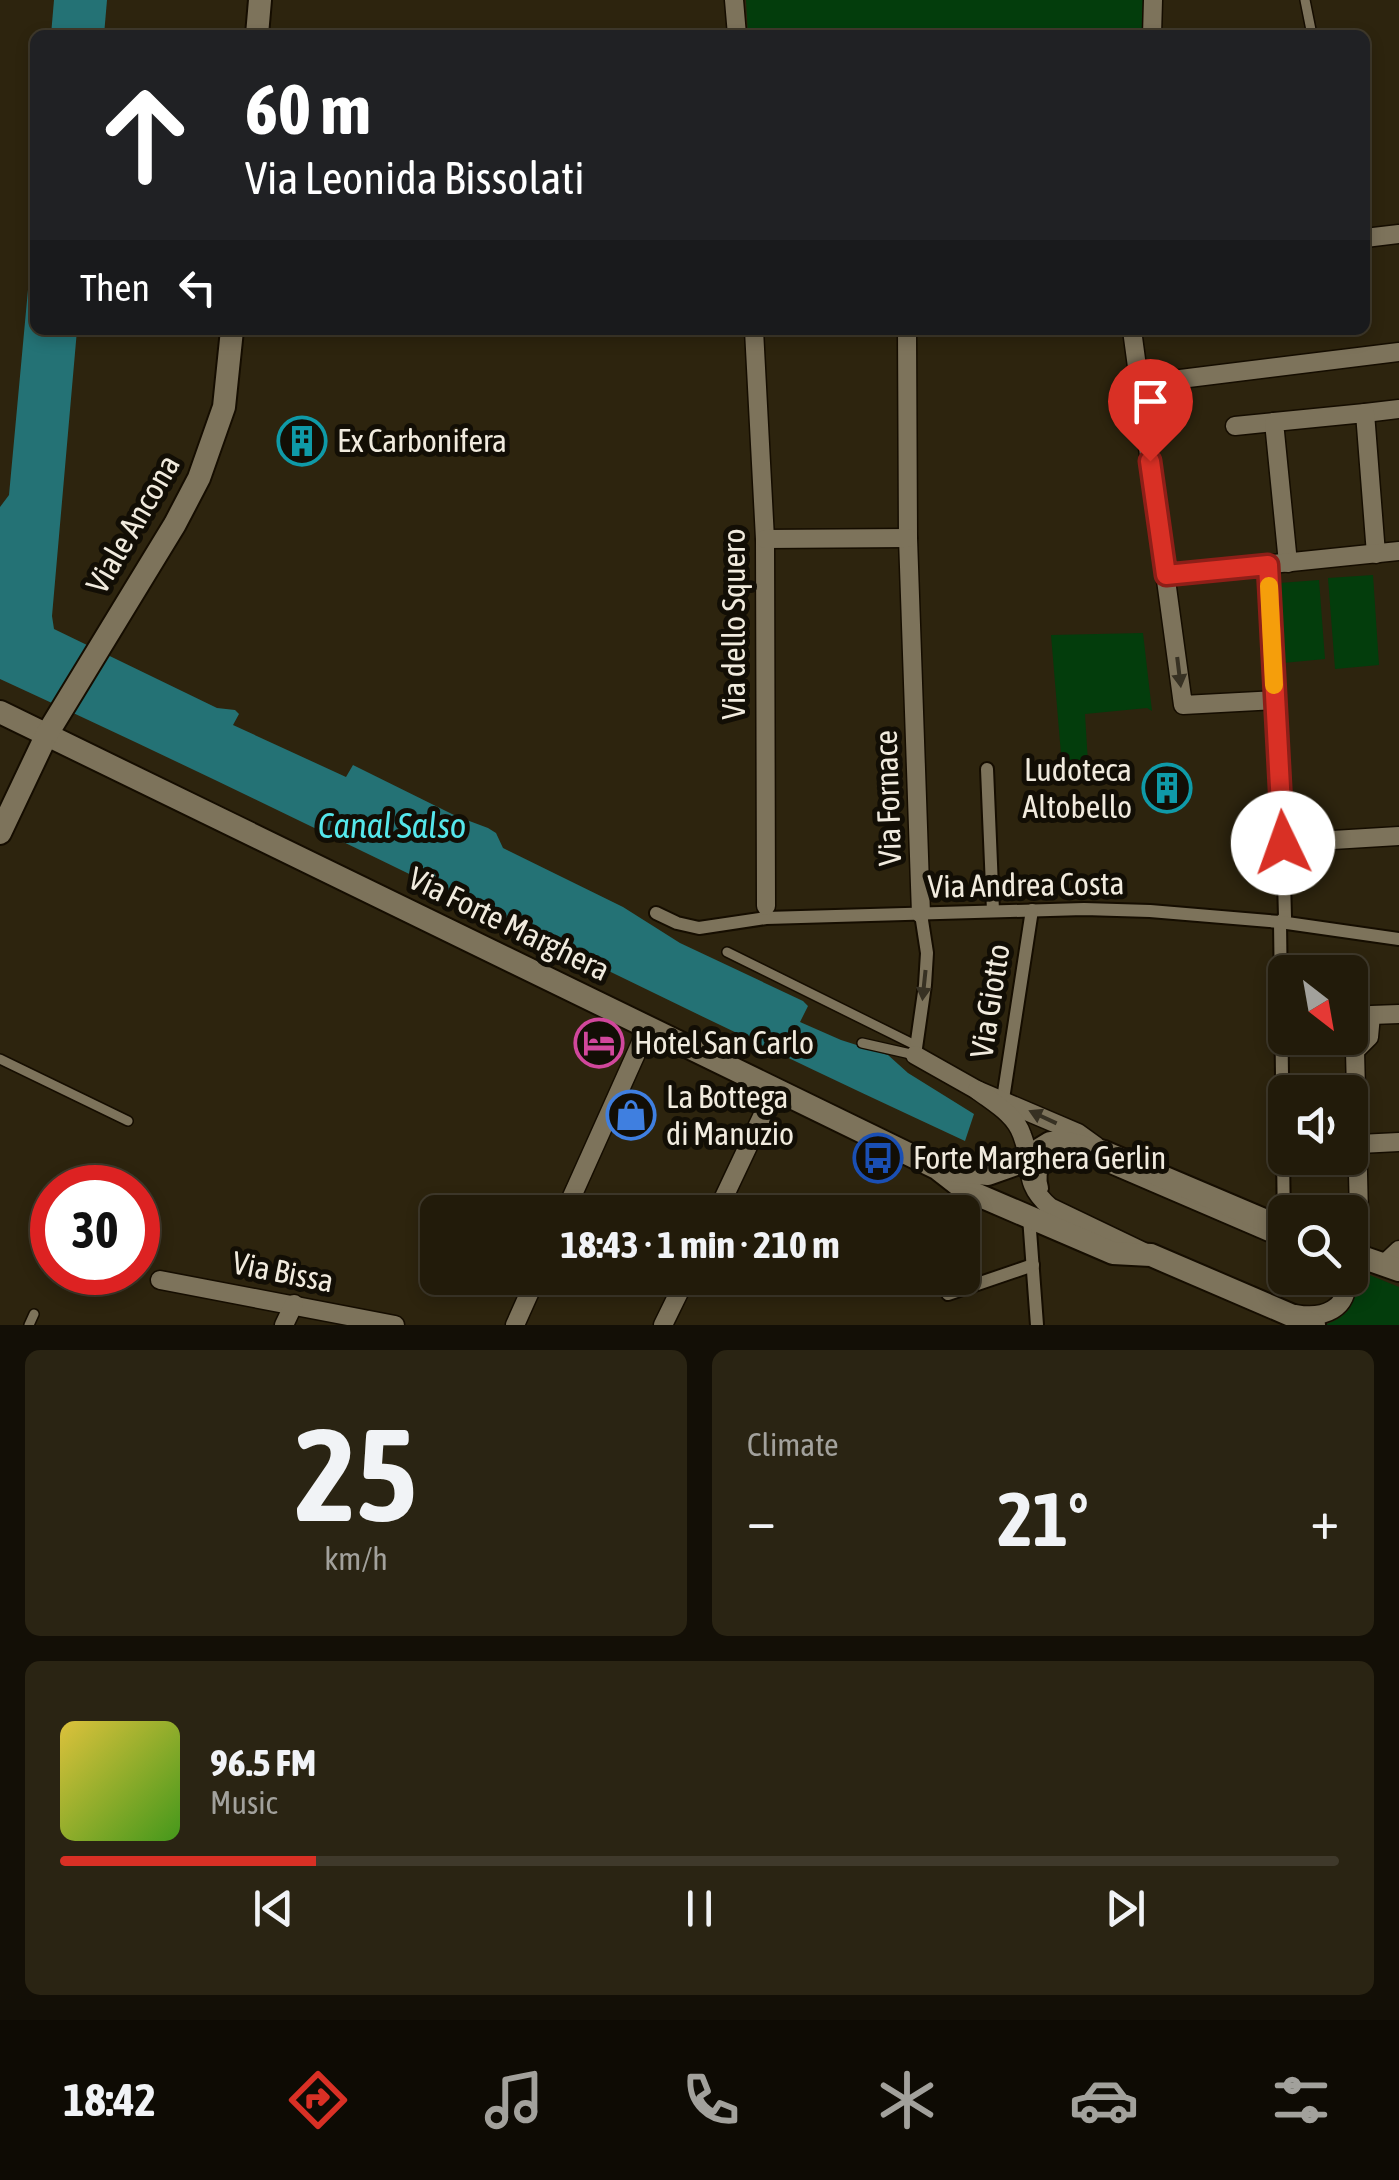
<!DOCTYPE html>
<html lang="en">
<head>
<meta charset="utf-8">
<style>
  :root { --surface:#221b0a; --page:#2a2413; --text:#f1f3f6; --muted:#a2a19c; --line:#3f392b; --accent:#d93025 }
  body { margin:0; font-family:"Asap Condensed",sans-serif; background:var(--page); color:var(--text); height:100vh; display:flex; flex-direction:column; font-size:38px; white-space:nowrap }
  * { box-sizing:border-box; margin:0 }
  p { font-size:32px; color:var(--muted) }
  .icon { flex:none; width:55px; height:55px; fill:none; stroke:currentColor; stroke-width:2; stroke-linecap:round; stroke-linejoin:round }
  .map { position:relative; height:1325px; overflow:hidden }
  .sheet { display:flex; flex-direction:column; gap:25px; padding:25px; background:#130f06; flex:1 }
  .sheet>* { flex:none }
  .guide { position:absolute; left:30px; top:30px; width:1340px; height:305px; border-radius:15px; box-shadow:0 5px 15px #0003,0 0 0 2px var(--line); background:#202124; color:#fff; overflow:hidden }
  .needle { width:65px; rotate:149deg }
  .fabs { position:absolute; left:1268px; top:955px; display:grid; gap:20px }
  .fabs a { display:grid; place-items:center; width:100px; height:100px; border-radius:15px; background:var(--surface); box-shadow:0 5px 15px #0003,0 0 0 2px var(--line); font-size:50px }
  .speed { position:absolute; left:30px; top:1165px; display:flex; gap:20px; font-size:50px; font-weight:700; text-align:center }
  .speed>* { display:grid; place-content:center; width:130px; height:130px; border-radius:50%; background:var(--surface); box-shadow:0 5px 15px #0003,0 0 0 2px var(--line); line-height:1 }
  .speed .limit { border:15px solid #d22; background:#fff; color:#111 }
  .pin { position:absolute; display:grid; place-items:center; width:85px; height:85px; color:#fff; margin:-102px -42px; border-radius:50% 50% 50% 0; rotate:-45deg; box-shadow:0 0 10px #0007 }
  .pin .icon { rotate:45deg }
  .me { position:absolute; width:110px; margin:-55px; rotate:357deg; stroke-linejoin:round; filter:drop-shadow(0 0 8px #0008) }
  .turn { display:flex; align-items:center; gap:35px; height:210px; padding:0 50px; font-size:45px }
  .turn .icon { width:130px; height:130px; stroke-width:2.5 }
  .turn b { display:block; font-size:70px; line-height:85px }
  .then { display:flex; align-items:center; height:95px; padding:0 50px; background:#0003; gap:20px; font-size:38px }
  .big { font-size:75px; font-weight:700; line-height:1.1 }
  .sheet .tile { flex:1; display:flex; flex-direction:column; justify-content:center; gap:15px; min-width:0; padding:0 35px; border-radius:15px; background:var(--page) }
  .sheet .dial { align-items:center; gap:0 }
  .dial b { font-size:130px; line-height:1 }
  .song { display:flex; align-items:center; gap:30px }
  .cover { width:120px; height:120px; border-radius:15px; background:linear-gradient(135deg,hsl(50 70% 55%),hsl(100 70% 35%)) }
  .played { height:10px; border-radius:5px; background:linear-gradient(90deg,var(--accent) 20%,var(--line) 20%) }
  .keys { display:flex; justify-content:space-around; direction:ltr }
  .heat { display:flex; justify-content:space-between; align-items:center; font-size:55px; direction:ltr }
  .sheet .tiles { flex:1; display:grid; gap:25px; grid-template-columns:1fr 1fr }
  .tile:last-child { grid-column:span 2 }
  .trip { position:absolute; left:420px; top:1195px; width:560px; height:100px; border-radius:15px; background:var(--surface); box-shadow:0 5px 15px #0003,0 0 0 2px var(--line); font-weight:700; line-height:100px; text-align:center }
  .dock { display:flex; height:160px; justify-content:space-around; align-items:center; background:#0e0b04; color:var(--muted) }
  .dock .icon { width:70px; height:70px }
  .dock .current { color:var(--accent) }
  .dock b { font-size:45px; color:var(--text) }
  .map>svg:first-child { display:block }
</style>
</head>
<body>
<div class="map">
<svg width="1399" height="1325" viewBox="0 0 1399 1325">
  <rect width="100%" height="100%" fill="#2d240e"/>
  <!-- green -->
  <g fill="#033d0c">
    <polygon points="746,0 1143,0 1142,35 748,35"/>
    <polygon points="1373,575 1379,665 1335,669 1328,578"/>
    <polygon points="1319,580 1325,659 1283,663 1279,583"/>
    <polygon points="1143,633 1152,711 1147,708 1085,714 1088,763 1062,766 1051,635"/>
    <path d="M 1350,1267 L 1399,1287 L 1399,1325 L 1325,1325 C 1358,1312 1357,1297 1350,1267 Z"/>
  </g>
  <!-- water -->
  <g fill="#247275">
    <polygon points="54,0 107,0 104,35 51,35"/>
    <path d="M 35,214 L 35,330 L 77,330 L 52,616 L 54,629 L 217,708 L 235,710 L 239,714 L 233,725 L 346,777 L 353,765 L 359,768 L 456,816 L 488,828 L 496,833 L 503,848 L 623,907 L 680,943 L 803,1001 L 808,1006 L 800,1022 L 841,1040 L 888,1055 L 908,1073 L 974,1114 L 965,1141 C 641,991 324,828 0,679 L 0,507 L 9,495 Z"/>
  </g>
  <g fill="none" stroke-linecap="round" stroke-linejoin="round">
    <!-- service casing -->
    <g stroke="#150d00" stroke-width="12">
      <g id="service">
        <polyline points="1305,0 1312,35"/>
        <polyline points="727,952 915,1045"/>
        <polyline points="862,1043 915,1055"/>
        <polyline points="0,1059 128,1121"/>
        <polyline points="29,1325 34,1314"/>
      </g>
    </g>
    <!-- pedestrian casing -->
    <g stroke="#150d00" stroke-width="16">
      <g id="pedestrian">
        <polyline points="987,769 993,911"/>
        <polyline points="1283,843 1285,917 1280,922 1284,1229"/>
        <polyline points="656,913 677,923 699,928 766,918 1084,909 1150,911 1280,922 1399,939"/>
        <polyline points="915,1055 925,985 927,953 921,914"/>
        <polyline points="1003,1099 1032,910"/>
        <polyline points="1101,1163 1285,1242"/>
        <path d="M 1042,1188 C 1036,1167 1048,1154 1069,1151"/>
        <polyline points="1029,1217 1037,1325"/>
        <polyline points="948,1294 1033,1265"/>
      </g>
    </g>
    <!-- minor casing -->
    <g stroke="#150d00" stroke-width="21">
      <g id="minor">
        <polyline points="734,0 737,35"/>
        <polyline points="1152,35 1153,0"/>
        <polyline points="1365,238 1399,234"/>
        <polyline points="754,330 765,539 766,906"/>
        <polyline points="907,330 908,538 921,914"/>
        <polyline points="1132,330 1183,705 1275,700"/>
        <polyline points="1140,384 1399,352"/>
        <polyline points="1365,413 1399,409"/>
        <polyline points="1235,426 1274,422"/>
        <polyline points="765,539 908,538"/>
        <polyline points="1288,563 1274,422 1365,413 1376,554"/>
        <polyline points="1268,565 1283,843 1399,836"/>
        <polyline points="1166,575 1399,551"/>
        <polyline points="915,1055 977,1090 1078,1133 1096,1146"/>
        <path d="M 977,1090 C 994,1103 1015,1114 1022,1135 C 1034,1165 1021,1182 1050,1207 L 1146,1253"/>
        <polyline points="1359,1144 1399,1142"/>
        <polyline points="565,1212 648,1027"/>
        <polyline points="717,1212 775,1089"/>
        <polyline points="1360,1256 1355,1051 1369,1037 1371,1015 1399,1014"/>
        <polyline points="1383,1265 1399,1250"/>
        <polyline points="160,1280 395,1325"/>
        <path d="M 1296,1314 C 1323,1319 1350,1309 1346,1278"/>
        <polyline points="284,1325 294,1304"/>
        <polyline points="515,1325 536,1278"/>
        <polyline points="663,1325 686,1278"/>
      </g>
    </g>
    <!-- tertiary casing -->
    <g stroke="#150d00" stroke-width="26">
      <g id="tertiary">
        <polyline points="257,35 260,0"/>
        <polyline points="0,712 937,1168 964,1189 1113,1253 1151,1255 1314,1325"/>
        <polyline points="0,833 47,734 175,524 199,478 224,407 232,330"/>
        <polyline points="945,1170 988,1174 1016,1164 1050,1143 1067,1143 1104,1152 1285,1229"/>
        <polyline points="1350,1253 1399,1270"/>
      </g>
    </g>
    <!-- service -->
    <use href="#service" stroke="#7d735b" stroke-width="9"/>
    <!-- pedestrian -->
    <use href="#pedestrian" stroke="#7d735b" stroke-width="12"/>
    <!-- minor -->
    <use href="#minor" stroke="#7d735b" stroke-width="18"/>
    <!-- tertiary -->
    <use href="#tertiary" stroke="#7d735b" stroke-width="22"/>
  </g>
  <!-- one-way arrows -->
  <defs><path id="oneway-solid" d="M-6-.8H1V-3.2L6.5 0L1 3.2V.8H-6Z" transform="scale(2.5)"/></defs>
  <g fill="#373123">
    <use href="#oneway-solid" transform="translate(1179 672) rotate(83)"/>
    <use href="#oneway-solid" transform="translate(924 985) rotate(96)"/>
    <use href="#oneway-solid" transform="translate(1043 1117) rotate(-155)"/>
  </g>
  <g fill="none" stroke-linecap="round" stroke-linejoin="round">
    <!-- route casing -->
    <g stroke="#8d1f18" stroke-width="25">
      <polyline id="route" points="1150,461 1166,575 1268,565 1283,843"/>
    </g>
    <!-- route -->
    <use href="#route" stroke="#d93025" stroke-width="18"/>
    <!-- slow -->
    <polyline stroke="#f59e0b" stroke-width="18" points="1269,586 1274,685"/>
  </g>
  <!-- icons -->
  <defs>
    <g id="building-ring" transform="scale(2.5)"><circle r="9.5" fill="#120e05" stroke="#0f9aa8" stroke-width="1.5"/><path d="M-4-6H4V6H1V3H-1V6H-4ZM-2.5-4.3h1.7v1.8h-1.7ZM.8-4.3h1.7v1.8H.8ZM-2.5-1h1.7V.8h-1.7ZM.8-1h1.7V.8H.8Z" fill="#0f9aa8"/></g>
    <g id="hotel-ring" transform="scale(2.5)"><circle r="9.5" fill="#120e05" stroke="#d1479c" stroke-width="1.5"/><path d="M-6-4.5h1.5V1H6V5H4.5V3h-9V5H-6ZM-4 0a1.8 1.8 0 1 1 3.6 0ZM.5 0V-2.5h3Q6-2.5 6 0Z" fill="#d1479c"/></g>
    <g id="shop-ring" transform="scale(2.5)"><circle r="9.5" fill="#120e05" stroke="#3f7fe0" stroke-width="1.5"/><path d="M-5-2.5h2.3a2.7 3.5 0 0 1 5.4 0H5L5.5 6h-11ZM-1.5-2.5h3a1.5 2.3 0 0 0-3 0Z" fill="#3f7fe0"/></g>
    <g id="bus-ring" transform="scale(2.5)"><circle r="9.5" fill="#120e05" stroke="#1a4fb4" stroke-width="1.5"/><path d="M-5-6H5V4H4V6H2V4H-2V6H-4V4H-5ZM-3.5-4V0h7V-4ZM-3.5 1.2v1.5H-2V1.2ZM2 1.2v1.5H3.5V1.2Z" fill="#1a4fb4"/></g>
  </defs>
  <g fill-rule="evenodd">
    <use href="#building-ring" x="302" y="441"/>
    <use href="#building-ring" x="1167" y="788"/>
    <use href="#hotel-ring" x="599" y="1043"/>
    <use href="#shop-ring" x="631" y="1115"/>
    <use href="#bus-ring" x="878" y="1158"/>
  </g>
  <g text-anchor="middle" stroke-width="10" stroke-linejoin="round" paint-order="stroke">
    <!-- poi labels -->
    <g font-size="32" fill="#f1ebde" stroke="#120e05" text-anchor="start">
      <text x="337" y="452">Ex Carbonifera</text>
      <text x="1132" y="781" text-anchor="end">Ludoteca<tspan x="1132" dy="37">Altobello</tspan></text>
      <text x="634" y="1054">Hotel San Carlo</text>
      <text x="666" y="1108">La Bottega<tspan x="666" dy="37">di Manuzio</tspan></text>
      <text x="913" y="1169">Forte Marghera Gerlin</text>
    </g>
    <!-- street labels -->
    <g font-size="32" fill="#f1ebde" stroke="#120e05">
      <text transform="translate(133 524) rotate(-60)" y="11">Viale Ancona</text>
      <text transform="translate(734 624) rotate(-90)" y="11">Via dello Squero</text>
      <text transform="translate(888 798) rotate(-92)" y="11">Via Fornace</text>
      <text transform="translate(1026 885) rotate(-1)" y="11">Via Andrea Costa</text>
      <text transform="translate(509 924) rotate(26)" y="11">Via Forte Marghera</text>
      <text transform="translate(990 1001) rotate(-81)" y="11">Via Giotto</text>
      <text transform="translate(283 1272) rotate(11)" y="11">Via Bissa</text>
    </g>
    <!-- water labels -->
    <g font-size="35" font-style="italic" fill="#55e7eb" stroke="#120e05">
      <text x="392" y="838">Canal Salso</text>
    </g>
  </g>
</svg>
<div class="fabs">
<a><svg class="needle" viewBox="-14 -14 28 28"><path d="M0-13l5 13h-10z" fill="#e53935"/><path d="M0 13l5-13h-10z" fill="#a2a19c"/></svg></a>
<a><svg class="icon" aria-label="sound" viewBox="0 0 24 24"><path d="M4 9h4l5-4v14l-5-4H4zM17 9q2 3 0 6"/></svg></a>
<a><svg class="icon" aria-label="search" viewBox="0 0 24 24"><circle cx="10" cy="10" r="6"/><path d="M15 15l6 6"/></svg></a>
</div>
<div class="speed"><div class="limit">30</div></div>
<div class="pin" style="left:1150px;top:461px;background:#d93025"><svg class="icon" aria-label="arrive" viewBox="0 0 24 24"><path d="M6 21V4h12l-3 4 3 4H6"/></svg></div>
<svg class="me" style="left:1283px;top:843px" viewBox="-20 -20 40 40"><circle r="19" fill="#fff"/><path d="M0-13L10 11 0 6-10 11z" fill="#d93025"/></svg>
<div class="trip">18:43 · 1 min · 210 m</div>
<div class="guide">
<div class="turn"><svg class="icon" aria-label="ahead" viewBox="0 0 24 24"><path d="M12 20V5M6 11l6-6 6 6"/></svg><div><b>60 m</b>Via Leonida Bissolati</div></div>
<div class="then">Then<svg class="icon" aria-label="left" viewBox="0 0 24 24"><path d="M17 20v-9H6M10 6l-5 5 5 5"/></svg></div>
</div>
</div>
<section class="sheet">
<div class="tiles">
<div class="tile dial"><b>25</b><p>km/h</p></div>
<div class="tile"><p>Climate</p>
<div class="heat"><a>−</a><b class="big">21°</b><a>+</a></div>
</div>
<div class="tile">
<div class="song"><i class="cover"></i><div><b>96.5 FM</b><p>Music</p></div></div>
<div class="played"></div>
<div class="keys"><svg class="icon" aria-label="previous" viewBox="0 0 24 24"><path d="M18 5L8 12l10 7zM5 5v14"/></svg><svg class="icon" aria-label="pause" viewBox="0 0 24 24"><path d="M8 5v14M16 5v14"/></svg><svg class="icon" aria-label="next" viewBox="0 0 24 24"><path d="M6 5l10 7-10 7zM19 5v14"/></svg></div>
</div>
</div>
</section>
<nav class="dock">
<b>18:42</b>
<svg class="icon current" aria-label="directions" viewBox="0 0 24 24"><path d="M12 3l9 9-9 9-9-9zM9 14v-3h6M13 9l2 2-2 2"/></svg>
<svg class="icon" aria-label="music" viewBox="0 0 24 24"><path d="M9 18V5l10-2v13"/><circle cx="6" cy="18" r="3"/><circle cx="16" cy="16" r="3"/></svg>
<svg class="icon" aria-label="phone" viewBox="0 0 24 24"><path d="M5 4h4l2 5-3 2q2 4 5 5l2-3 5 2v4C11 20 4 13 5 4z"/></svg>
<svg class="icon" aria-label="climate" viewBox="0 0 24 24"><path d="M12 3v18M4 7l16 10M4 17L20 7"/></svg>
<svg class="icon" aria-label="car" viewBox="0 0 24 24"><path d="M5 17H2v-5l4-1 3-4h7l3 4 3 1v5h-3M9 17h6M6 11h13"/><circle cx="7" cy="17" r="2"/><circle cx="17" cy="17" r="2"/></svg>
<svg class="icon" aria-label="filters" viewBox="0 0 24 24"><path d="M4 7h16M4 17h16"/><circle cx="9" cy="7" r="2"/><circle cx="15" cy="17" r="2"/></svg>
</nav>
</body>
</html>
